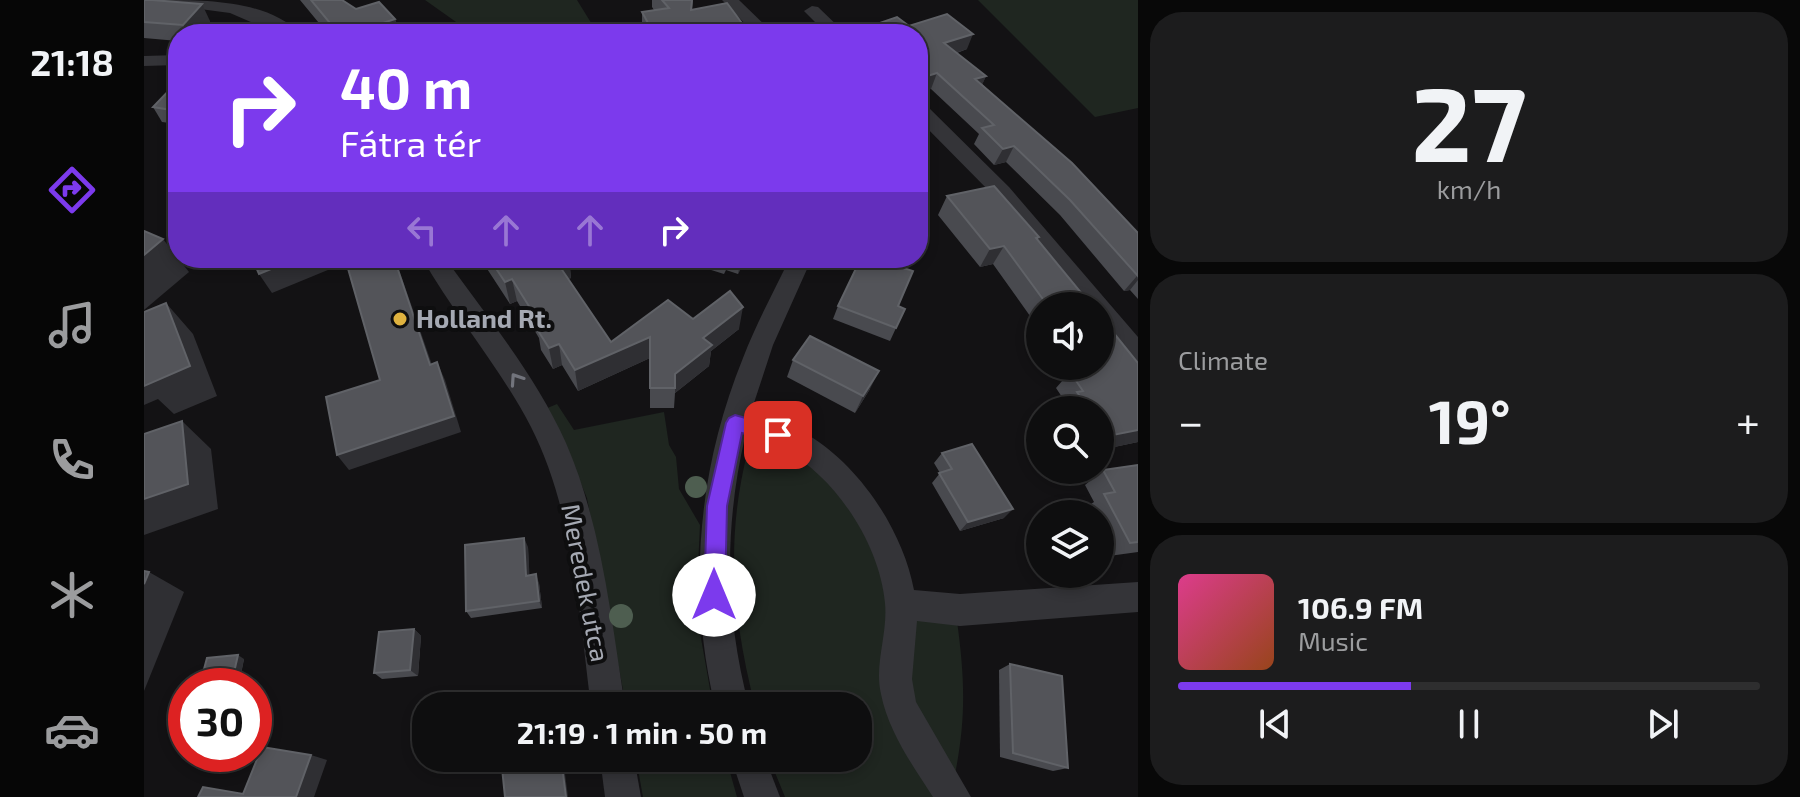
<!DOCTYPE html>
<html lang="en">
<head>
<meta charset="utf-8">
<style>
  :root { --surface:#0e0e0f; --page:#1c1c1d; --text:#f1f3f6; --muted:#9b9c9e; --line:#2e2e2f; --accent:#7c3aed }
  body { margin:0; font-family:"Exo 2",sans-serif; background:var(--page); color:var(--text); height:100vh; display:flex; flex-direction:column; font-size:30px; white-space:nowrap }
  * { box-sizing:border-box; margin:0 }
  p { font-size:26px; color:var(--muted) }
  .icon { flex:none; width:44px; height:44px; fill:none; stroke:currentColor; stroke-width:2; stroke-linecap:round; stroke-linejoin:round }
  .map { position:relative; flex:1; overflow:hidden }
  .details { display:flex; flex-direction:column; gap:12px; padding:12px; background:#080808; width:662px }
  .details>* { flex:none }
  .hud { position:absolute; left:24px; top:24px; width:760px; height:244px; border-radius:32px; box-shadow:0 4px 12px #0003,0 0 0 2px var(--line); background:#7c3aed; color:#fff; overflow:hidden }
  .tools { position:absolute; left:882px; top:292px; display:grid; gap:16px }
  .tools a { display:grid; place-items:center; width:88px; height:88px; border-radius:50%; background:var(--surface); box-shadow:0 4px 12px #0003,0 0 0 2px var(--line); font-size:40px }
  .speed { position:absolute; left:24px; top:668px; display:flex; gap:16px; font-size:40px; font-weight:700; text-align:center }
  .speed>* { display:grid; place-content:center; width:104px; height:104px; border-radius:50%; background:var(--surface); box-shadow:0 4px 12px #0003,0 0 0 2px var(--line); line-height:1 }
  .speed .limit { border:12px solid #d22; background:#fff; color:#111 }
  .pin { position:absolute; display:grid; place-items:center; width:68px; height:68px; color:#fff; margin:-34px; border-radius:16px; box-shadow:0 4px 12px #0006 }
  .me { position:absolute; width:88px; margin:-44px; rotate:0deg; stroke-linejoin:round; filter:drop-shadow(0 0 6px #0008) }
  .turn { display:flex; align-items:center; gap:28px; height:168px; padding:0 40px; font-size:36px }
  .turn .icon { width:104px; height:104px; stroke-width:2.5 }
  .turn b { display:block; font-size:56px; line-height:68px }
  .lanes { display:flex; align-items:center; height:76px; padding:0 40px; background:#0003; justify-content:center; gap:40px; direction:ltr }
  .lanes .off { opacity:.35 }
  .big { font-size:60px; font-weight:700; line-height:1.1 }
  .details .tile { flex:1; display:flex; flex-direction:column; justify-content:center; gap:12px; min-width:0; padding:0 28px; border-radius:32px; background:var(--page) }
  .details .dial { align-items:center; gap:0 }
  .dial b { font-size:104px; line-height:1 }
  .song { display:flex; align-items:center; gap:24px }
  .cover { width:96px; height:96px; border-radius:12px; background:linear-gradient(135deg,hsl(330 70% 55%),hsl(20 70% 35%)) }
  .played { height:8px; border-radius:4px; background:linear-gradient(90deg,var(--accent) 40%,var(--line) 40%) }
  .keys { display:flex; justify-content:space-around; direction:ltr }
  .heat { display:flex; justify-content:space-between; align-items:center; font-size:44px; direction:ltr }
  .trip { position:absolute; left:268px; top:692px; width:460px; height:80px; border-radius:32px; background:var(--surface); box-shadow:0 4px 12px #0003,0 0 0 2px var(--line); font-weight:700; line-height:80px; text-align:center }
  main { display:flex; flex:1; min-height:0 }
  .menu { display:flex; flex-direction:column; width:144px; justify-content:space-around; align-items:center; background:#060606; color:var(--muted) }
  .menu .icon { width:56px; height:56px }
  .menu .current { color:var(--accent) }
  .menu b { font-size:36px; color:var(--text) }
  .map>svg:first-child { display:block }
</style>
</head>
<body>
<main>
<nav class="menu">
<b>21:18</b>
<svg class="icon current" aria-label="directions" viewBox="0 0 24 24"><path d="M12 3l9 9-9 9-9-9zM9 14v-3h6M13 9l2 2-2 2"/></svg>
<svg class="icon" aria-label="music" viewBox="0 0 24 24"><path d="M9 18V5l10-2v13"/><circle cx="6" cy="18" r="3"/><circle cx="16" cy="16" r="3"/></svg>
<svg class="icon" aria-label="phone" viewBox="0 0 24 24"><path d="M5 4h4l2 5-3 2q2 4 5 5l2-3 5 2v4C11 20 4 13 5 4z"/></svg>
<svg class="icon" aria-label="climate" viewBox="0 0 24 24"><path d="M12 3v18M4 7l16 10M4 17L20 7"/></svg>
<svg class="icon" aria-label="car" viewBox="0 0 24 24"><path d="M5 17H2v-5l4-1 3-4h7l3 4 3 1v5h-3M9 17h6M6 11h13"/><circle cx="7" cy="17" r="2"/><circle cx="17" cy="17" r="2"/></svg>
</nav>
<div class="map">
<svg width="994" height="797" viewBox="0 0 994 797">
  <rect width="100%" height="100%" fill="#131214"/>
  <!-- green -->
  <g fill="#1f2620">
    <polygon points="281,0 433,0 454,34 329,34"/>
    <polygon points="834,0 994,0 994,108 951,117"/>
    <polygon points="413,404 430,430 520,412 525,445 532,457 535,489 556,525 552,610 569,706 482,706 443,498 422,448 401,409"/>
    <path d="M 615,441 L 634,442 L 664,458 L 707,508 L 742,579 L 813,621 C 822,687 822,727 807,793 L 801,797 L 641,797 L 625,758 L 714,758 L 714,706 L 611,706 C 588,615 581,537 605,446 Z"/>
    <polygon points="492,758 582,758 593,797 499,797"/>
  </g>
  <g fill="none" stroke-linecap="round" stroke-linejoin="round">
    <!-- minor -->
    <g fill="#343438" fill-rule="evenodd">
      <path d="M 18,0 C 60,0 125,0 156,34 L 135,34 L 86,13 L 26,5 Z"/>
      <polygon points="578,0 595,0 630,34 611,34"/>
      <polygon points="668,6 674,7 702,34 683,34 660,11"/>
      <polygon points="34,55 34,65 0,66 0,56"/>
      <polygon points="774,102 781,104 865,187 994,337 994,364 985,361 956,326 956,306 940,306 851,197 774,119"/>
      <path d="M 278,258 L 301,258 C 344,318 392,376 422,443 C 458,526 467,618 481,706 L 447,706 C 435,613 430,512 387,427 C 356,367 311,316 278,258 Z"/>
      <path d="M 646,258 L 668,258 L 629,345 L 606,415 C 625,420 647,425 664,435 C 716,466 759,531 770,590 L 816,594 L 994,582 L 994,612 L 816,626 L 773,621 L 768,679 L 772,702 L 827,797 L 789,797 C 769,766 744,731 737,694 C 730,664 744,634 741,603 C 736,546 693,478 641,450 C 629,444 615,441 601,437 C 580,528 581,616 605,706 L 571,706 C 543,590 554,469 599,358 C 612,324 630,291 646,258 Z"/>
      <polygon points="456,758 490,758 497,797 461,797"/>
      <polygon points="587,758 621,758 636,797 600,797"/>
    </g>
  </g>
  <!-- trees -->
  <g fill="#4e5e50">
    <circle cx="552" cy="487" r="11"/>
    <circle cx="477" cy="616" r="12"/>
  </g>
  <!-- wall -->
  <g fill="#494a4f">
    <polygon points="0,0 66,21 55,34 34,34 34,41 0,38"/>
    <polygon points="156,0 198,0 212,9 251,19 256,34 184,34"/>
    <polygon points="508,0 549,0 548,10 606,34 500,34 498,31 498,12 510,10 508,7"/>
    <polygon points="765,26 823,49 813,53 842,76 838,84 994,233 994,299 986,290 980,291 916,215 862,162 850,165 830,144 835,134 787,89 774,34 719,34 721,28"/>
    <polygon points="34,81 34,124 18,122 9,107"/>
    <polygon points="803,196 895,237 893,240 948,306 896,306 896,330 849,264 836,267 794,215"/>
    <polygon points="336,258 425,258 427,278 424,279 467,342 549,319 595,329 567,351 565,366 531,393 530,408 506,408 506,358 434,391 418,365 409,369 397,350 395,338 373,301 366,304"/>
    <polygon points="541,258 602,258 594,274 582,270 580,274 548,264 548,260"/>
    <polygon points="694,306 754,306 752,328 746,341 689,319"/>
    <polygon points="649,360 726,389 711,413 643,377"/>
    <polygon points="994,363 994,442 956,450 956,410 920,410 918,408 922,403 912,388 926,372 922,366 956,366"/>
    <polygon points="798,453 860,518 816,531 788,483 796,473 790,463"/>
    <polygon points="994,466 994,552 965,556 956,538 956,514 944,514 941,508 950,502 941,485 959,470"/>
    <polygon points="384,547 385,575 395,583 398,608 327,618 322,611"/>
    <polygon points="270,629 277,636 274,676 238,679 230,673"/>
    <polygon points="100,659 95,684 75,686 61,686 56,684"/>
    <polygon points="866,664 924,768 909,771 856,757 855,670"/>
  </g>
  <!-- shaded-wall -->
  <g fill="#2f2f33">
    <polygon points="58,4 66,21 55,34 44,34 39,25"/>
    <polygon points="251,19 256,34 232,34 230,26"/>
    <polygon points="829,34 823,49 794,59 800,43"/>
    <polygon points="793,73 787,89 774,93 774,79"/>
    <polygon points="842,76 835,92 831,79"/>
    <polygon points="870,146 862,162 850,165 859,149"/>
    <polygon points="19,239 45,272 0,310 0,255"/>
    <polygon points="860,246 849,264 836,267 846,249"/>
    <polygon points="154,258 213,258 128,293 115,274"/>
    <polygon points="250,258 251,258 294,382 286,365"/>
    <polygon points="418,258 425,258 427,278 415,283 412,261"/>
    <polygon points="597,258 602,258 594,274"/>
    <polygon points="993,276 994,280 986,290 980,291"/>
    <polygon points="368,279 373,301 366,304 361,282"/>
    <polygon points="22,303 49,334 73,396 30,414 14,399 0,405 0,371"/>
    <polygon points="599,307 595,329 567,351 565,366 531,393 531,374 559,338"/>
    <polygon points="506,337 506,358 434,391 431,370"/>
    <polygon points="415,344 418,365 409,369 405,348"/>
    <polygon points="293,362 301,380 317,432 205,470 193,455"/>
    <polygon points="735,371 726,389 711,413 719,396"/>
    <polygon points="38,421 67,449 74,509 0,535 0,499"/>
    <polygon points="994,430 994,442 956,450 956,447 969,435"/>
    <polygon points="869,509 860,518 816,531 824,522"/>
    <polygon points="380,538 384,547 386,584 382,576"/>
    <polygon points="5,572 40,592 0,691 0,584"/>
    <polygon points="392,574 395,583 398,608 395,601"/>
    <polygon points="270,629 277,636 274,676 266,670"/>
    <polygon points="94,655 100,659 95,684 88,681"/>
    <polygon points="167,755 183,760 170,797 152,797"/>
    <polygon points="417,758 419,758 424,797 422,797"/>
  </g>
  <!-- building -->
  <g fill="#535459" stroke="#606267" stroke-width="2">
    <polygon points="0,0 8,0 58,4 39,25 0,22"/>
    <polygon points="167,0 198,0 212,9 235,2 251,19 230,26 235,34 195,34"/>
    <polygon points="518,0 548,0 547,10 583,3 606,34 510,34 498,12 525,8"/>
    <polygon points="803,14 829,34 800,43 842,76 831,79 928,163 994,233 994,276 926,200 870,146 859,149 838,128 850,125 793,73 774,79 774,34 729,34 721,28 753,17 765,26"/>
    <polygon points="34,81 34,111 9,107"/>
    <polygon points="850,186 895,237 892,238 948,306 904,306 860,246 846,249 803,196"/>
    <polygon points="0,231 19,239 0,255"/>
    <polygon points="108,258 154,258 115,274"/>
    <polygon points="201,258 250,258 286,365 293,362 310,416 193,455 182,397 236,380"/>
    <polygon points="345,258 418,258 412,261 467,342 524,300 549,319 586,291 599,307 559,338 568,345 531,374 531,388 506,388 506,337 431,370 415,344 405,348 393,329 398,327 368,279 361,282"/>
    <polygon points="717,258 752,258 753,266 769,271 754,306 761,309 752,328 694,306"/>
    <polygon points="22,303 46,366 0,386 0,312"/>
    <polygon points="956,316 994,363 994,430 969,435 956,416 956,410 945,410 933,392 939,391 926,372 949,367 948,366 956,366"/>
    <polygon points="666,336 735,371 719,396 649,360"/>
    <polygon points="38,421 44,484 0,499 0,434"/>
    <polygon points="828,444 869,509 824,522 795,473 808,469 798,453"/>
    <polygon points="994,465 994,542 986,543 960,494 971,492 959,470"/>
    <polygon points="380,538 382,576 392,574 395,601 322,611 321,545"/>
    <polygon points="0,571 5,572 0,584"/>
    <polygon points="270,629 266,670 230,673 235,632"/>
    <polygon points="94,655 88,681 56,684 63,658"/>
    <polygon points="866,664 918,676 924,768 869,753"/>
    <polygon points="118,747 167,755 152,797 54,797 59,787 99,794"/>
    <polygon points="357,758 417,758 422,797 361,797"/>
  </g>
  <!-- one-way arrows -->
  <defs><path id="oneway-chevron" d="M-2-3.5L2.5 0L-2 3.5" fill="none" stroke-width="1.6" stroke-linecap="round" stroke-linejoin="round" transform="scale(2)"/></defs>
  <use stroke="#72747c" href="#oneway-chevron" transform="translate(372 379) rotate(-124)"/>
  <!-- route -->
  <polygon fill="#7c3aed" stroke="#51269a" stroke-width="2" points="591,415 640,429 643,435 640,440 634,443 598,433 583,506 581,595 578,603 570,606 563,603 560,595 563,506 582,423 585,418"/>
  <!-- markers -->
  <circle fill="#dfb23f" stroke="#0e0e0f" stroke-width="3" cx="256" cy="319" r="8"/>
  <g text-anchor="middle" stroke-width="8" stroke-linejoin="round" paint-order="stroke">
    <!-- poi labels -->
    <g font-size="26" font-weight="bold" fill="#a5a9b3" stroke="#0e0e0f" text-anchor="start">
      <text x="272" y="328">Holland Rt.</text>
    </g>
    <!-- street labels -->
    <g font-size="26" fill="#a5a9b3" stroke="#0e0e0f">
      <text transform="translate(441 583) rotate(79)" y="9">Meredek utca</text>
    </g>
  </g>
</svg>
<div class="tools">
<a><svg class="icon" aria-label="sound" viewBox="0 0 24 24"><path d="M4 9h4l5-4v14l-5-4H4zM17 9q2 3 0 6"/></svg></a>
<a><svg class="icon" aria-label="search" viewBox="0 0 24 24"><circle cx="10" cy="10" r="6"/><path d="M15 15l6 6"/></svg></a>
<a><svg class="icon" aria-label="layers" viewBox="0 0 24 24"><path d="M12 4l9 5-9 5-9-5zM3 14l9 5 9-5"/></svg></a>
</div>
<div class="speed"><div class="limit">30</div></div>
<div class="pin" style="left:634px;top:435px;background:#d93025"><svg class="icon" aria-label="arrive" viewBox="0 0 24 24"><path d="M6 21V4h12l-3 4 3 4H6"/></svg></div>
<svg class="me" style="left:570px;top:595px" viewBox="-20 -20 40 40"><circle r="19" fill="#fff"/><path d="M0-13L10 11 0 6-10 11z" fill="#7c3aed"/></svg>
<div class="trip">21:19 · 1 min · 50 m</div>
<div class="hud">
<div class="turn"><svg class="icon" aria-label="right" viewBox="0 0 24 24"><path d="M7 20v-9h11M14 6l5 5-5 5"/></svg><div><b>40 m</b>Fátra tér</div></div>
<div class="lanes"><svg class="icon off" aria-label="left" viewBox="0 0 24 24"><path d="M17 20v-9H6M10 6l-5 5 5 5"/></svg><svg class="icon off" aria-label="ahead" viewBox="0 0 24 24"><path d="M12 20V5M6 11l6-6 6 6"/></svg><svg class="icon off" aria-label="ahead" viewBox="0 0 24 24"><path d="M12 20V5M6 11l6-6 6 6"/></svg><svg class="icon" aria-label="right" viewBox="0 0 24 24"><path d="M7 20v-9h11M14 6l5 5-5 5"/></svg></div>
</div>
</div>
<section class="details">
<div class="tile dial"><b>27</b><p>km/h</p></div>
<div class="tile"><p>Climate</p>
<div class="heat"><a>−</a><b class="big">19°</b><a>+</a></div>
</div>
<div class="tile">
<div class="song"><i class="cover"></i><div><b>106.9 FM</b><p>Music</p></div></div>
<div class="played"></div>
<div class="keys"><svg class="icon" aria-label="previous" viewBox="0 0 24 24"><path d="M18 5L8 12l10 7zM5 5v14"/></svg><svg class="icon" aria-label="pause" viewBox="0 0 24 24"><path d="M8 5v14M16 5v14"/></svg><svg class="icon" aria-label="next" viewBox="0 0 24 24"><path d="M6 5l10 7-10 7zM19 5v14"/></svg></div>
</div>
</section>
</main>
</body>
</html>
